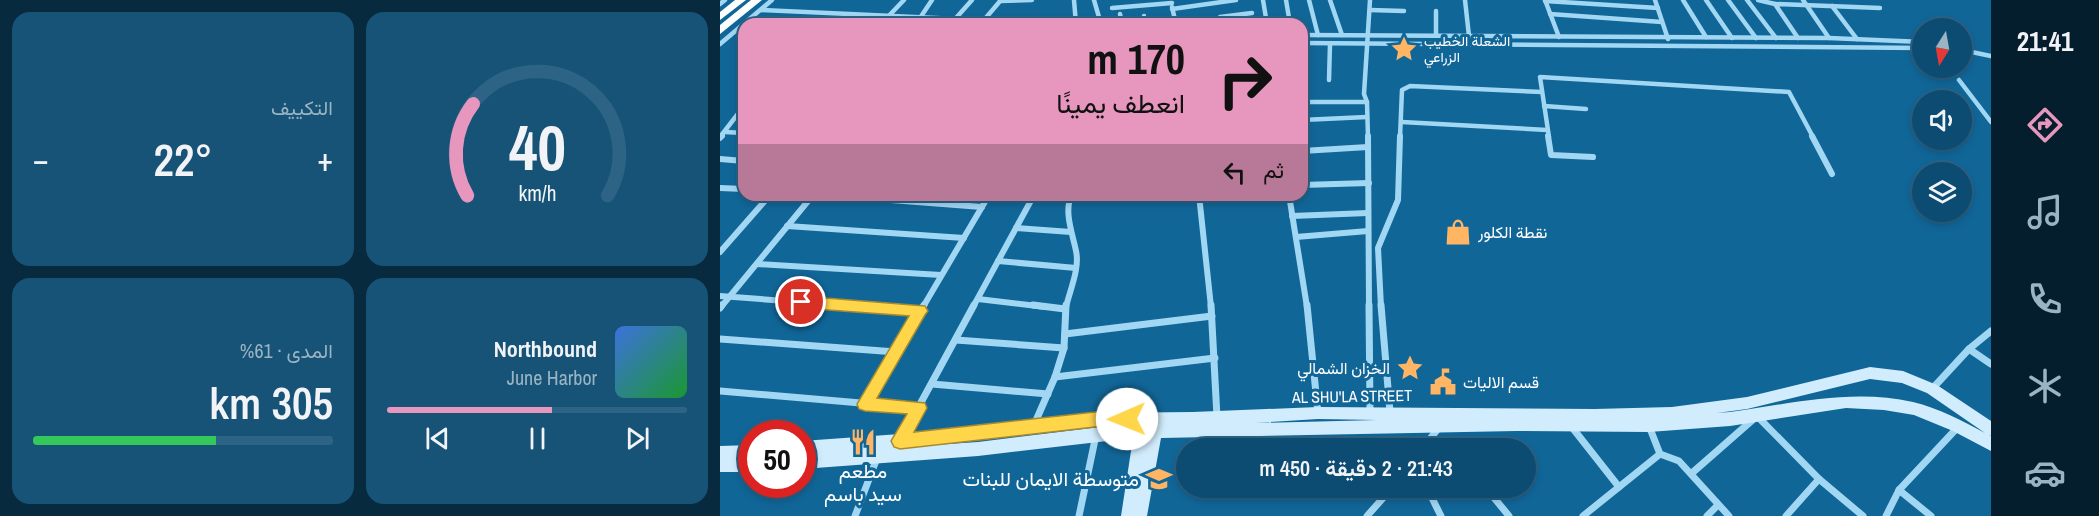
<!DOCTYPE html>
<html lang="ar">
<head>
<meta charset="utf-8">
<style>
  :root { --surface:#0d4c72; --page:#165377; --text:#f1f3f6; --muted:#9ab4c4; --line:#2d6384; --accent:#e797bd }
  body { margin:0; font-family:"Archivo Narrow",Vazirmatn,sans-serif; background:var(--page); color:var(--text); direction:rtl; height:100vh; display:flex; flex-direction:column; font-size:22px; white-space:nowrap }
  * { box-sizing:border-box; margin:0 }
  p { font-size:20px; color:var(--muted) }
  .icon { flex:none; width:33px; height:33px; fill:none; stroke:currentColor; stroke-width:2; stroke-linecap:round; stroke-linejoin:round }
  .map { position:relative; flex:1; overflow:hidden; direction:ltr }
  .side { display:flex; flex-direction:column; gap:12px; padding:12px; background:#072a3f; width:720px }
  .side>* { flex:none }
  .guide { position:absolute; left:18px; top:18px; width:570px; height:183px; border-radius:18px; box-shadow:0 3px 9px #0003,0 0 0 2px var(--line); direction:rtl; background:#e797bd; color:#111; overflow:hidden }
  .needle { width:39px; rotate:191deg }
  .fabs { position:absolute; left:1192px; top:18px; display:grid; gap:12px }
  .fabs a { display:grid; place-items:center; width:60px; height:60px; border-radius:50%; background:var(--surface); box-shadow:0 3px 9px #0003,0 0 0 2px var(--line); font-size:30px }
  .speed { position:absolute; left:18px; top:420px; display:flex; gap:12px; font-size:30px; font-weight:700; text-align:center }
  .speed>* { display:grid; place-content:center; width:78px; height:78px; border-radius:50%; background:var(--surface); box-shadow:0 3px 9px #0003,0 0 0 2px var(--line); line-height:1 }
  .speed .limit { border:9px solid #d22; background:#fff; color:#111 }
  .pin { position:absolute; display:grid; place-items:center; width:51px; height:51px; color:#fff; margin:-26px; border:3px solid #fff; border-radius:50%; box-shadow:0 2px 6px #0007 }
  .me { position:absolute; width:66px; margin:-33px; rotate:269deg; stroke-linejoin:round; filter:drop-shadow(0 0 4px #0008) }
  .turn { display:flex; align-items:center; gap:21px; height:126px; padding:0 24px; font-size:27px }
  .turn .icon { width:78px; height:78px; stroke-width:2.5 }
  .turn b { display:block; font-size:42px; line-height:51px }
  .then { display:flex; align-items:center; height:57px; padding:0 24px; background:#0003; gap:12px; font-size:22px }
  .big { font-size:45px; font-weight:600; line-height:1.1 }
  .side .widget { flex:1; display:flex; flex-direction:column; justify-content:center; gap:9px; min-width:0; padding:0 21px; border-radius:18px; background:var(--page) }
  .side .dial { align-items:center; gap:0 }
  .dial svg { height:156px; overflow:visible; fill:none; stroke:var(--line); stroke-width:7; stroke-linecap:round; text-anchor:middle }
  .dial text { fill:var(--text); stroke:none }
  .song { display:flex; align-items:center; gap:18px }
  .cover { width:72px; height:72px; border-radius:9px; background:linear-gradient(135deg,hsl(220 70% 55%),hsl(130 70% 35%)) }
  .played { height:6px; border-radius:3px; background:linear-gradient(90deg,var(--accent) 55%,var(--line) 55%) }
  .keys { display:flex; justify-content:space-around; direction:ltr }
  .heat { display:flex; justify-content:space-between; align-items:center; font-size:33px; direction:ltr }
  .charge { height:9px; border-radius:4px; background:linear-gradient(90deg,#34c759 61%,var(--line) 0) }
  .side .tiles { flex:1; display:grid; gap:12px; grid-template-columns:repeat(2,1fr) }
  .trip { position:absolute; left:456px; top:438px; width:360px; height:60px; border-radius:30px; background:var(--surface); box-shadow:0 3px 9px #0003,0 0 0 2px var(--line); font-weight:600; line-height:60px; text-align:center; direction:rtl }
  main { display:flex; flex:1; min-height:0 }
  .dock { display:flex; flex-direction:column; width:108px; justify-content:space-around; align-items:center; background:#051e2e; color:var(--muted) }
  .dock .icon { width:42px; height:42px }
  .dock .selected { color:var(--accent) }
  .dock b { font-size:27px; color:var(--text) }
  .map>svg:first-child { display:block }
</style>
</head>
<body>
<main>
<nav class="dock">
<b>21:41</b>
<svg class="icon selected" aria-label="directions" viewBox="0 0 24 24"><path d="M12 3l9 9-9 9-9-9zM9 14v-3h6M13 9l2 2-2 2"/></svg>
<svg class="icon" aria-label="music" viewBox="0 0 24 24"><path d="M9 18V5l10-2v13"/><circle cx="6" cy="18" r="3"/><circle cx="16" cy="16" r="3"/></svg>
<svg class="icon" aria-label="phone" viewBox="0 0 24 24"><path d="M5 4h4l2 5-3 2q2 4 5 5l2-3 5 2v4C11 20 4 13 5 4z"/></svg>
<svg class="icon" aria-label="climate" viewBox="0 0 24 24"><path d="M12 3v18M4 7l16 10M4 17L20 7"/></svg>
<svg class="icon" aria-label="car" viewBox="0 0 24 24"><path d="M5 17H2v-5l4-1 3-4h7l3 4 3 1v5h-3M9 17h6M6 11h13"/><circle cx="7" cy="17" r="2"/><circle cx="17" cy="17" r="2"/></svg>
</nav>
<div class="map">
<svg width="1271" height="516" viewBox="0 0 1271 516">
  <rect width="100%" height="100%" fill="#116698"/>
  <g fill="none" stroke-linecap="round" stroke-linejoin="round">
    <!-- street-far2 -->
    <g stroke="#a2d7f4" stroke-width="4.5">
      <polyline points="354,0 356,24"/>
      <polyline points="374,0 381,24"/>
      <polyline points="543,0 547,24"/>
      <polyline points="566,0 570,24"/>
      <polyline points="589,0 598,35"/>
      <polyline points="610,0 622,35"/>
      <polyline points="745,0 749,36"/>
      <polyline points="825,0 839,37"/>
      <polyline points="935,0 948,39"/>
      <polyline points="963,0 986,37"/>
      <polyline points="986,0 1012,38"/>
      <polyline points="1008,0 1036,38"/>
      <polyline points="1027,0 1056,38"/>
      <polyline points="1038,0 1055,4"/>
      <polyline points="1083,0 1109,38"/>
      <polyline points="280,1 312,0"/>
      <polyline points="825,1 938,8"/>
      <polyline points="0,4 5,0"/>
      <polyline points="1112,6 1137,39"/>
      <polyline points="452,7 456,24"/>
      <polyline points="392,8 452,3"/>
      <polyline points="452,9 516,0"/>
      <polyline points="41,10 350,24"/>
      <polyline points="650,10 684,11"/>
      <polyline points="716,11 716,35"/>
      <polyline points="400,14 402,24"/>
      <polyline points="830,14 942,22"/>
      <polyline points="200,18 212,0"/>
      <polyline points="236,18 252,0"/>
      <polyline points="29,20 133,24"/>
      <polyline points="264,20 281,0"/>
      <polyline points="161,24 184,0"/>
      <polyline points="410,24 423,22 424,16"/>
      <polyline points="499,24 500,17 532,13"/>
      <polyline points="582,35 1109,38 1203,42"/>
      <polyline points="1078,38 1055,4 1160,8"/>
      <polyline points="582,43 1203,48"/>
      <polyline points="0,44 52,0"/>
      <polyline points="1242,50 1271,56"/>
      <polyline points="609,80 610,44"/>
      <polyline points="1239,80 1271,122"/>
      <polyline points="582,102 647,102"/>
      <polyline points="824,106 866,109"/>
      <polyline points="582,120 647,117"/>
      <polyline points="682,122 827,130"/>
      <polyline points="5,132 24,133"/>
      <polyline points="0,137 24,106"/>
      <polyline points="648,137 647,102 644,94 650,0"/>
      <polyline points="680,137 682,90 690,86 822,92"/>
      <polyline points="829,137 820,77 1069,92 1093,137"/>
    </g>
    <!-- street-far1 -->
    <g stroke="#a2d7f4" stroke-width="6">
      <polyline points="648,136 649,307"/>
      <polyline points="828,136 831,155 873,157"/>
      <polyline points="1092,136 1112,174"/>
      <polyline points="0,138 2,136"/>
      <polyline points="582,151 648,147"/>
      <polyline points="0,159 24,161"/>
      <polyline points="582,185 649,183"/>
      <polyline points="0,188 24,189"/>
      <polyline points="105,195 262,207"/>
      <polyline points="479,195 491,307"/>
      <polyline points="569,195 587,307"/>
      <polyline points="314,196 349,200"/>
      <polyline points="217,203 222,195"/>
      <polyline points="572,216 648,213"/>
      <polyline points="67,226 244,238"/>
      <polyline points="296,228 351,232"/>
      <polyline points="576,237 648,231"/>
      <polyline points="0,252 50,195"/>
      <polyline points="278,261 356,268"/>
      <polyline points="37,264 221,275"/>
      <polyline points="0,296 144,307"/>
      <polyline points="258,299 326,307"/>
      <polyline points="1,307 93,195"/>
      <polyline points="203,307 269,195"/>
      <polyline points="253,307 314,195"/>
      <path d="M 346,307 C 350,290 360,268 356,251 C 353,235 343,210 352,195"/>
      <polyline points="661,307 658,248 678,200 680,136"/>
    </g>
    <!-- street -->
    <g stroke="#a2d7f4" stroke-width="7">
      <polyline points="124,305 200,311"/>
      <polyline points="313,305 345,309"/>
      <polyline points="491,305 497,417"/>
      <polyline points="587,305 598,413"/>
      <polyline points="649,305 650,412"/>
      <polyline points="661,305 670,412"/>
      <polyline points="0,308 2,305"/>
      <polyline points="345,334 492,316"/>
      <polyline points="0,339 176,352"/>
      <polyline points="236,340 344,348"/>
      <polyline points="1249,349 1271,364"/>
      <polyline points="335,377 495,358"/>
      <polyline points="212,384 328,394"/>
      <polyline points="1212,389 1249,349 1271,331"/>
      <polyline points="0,391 199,408"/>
      <polyline points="145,404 204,305"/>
      <polyline points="314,425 335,377 344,348 346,305"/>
      <polyline points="851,426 899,487"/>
      <polyline points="929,426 940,454 959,461 1009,516"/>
      <polyline points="180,441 254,305"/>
      <polyline points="703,448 720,426"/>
      <polyline points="972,473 1037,416 1099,479 1143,516"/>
      <polyline points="707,488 721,516"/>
      <polyline points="766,488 789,516"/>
      <polyline points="1179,490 1211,516"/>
      <polyline points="135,516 157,458"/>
      <polyline points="359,516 376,435"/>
      <polyline points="647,516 672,488"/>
      <polyline points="863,516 940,454"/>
      <polyline points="987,516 998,505"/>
      <polyline points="1066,516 1099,479"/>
      <polyline points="1166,516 1179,490 1238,427"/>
    </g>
    <!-- secondary -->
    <g fill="#d1edfd" fill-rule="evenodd">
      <path d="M 1150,367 L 1183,371 L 1217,385 L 1271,421 L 1271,436 L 1267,434 L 1271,436 L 1271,451 L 1233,431 L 1194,415 L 1164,410 L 1126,408 L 1010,426 L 929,432 L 796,431 L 441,438 L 427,516 L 401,516 L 413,438 L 258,456 L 82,469 L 82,441 L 180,434 L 375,413 L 473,412 L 598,407 L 875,409 L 952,407 L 1027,397 ZM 1150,379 L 1182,383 L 1207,393 L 1265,433 C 1243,421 1218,408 1193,402 C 1132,388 1070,404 1010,412 L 997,413 L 1027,409 ZM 598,419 L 657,420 L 535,423 ZM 388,426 L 258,442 L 184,447 L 375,427 Z"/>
      <polygon points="32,445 32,472 0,472 0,446"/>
    </g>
    <!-- highway -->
    <g fill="#fff" fill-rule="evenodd">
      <polygon points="15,0 26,0 0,20 0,12"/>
      <polygon points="31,0 42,0 0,34 0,25"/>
    </g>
  </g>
  <!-- route -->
  <polygon fill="#ffd54a" stroke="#a68a30" stroke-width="1.5" points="81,296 205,306 208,311 205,315 157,398 205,403 207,408 194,432 375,412 407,412 413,414 416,419 413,424 375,427 180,449 174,447 171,441 187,414 145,411 139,409 137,404 189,316 81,308 75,306 73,302 75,298"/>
  <!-- icons -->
  <defs>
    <g id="sight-bare" transform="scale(2.07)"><path d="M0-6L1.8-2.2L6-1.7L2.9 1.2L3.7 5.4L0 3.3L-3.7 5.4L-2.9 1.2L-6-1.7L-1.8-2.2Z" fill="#ffb564" stroke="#116698" stroke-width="2.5" paint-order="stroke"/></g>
    <g id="shop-bare" transform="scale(2.07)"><path d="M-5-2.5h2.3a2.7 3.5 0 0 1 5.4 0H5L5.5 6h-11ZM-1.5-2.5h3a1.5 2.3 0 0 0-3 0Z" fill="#ffb564" stroke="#116698" stroke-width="2.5" paint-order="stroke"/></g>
    <g id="civic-bare" transform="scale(2.07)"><path d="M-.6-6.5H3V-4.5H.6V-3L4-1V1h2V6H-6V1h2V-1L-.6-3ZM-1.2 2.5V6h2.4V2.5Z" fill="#ffb564" stroke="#116698" stroke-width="2.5" paint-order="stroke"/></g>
    <g id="restaurant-bare" transform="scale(2.07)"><path d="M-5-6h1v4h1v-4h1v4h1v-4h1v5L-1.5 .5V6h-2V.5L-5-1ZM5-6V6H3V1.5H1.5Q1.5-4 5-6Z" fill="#ffb564" stroke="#116698" stroke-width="2.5" paint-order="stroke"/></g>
    <g id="school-bare" transform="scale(2.07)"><path d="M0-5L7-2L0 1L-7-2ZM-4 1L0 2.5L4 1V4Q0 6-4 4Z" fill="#ffb564" stroke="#116698" stroke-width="2.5" paint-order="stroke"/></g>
  </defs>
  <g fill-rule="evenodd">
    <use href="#sight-bare" x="684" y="49"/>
    <use href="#shop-bare" x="738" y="232"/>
    <use href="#sight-bare" x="690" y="368"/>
    <use href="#civic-bare" x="723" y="382"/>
    <use href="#restaurant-bare" x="143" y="442"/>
    <use href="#school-bare" x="439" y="479"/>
  </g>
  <g text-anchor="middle" stroke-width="6" stroke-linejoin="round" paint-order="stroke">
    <!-- far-poi labels -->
    <g font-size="14" fill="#fff" stroke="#116698" text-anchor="start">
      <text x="704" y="46">الشعلة الخطيب<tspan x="704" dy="16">الزراعي</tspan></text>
    </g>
    <!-- poi labels -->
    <g font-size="16" fill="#fff" stroke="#116698" text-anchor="start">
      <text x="758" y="238">نقطة الكلور</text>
      <text x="670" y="374" text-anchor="end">الخزان الشمالي</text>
      <text x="743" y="388">قسم الاليات</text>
    </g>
    <!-- street labels -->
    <g font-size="16" fill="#fff" stroke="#116698">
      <text transform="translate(632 396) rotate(-1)" y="6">AL SHU'LA STREET</text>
    </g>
    <!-- near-poi labels -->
    <g font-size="20" fill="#fff" stroke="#116698">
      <text x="143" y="478">مطعم<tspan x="143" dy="23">سيد باسم</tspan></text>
      <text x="419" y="486" text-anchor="end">متوسطة الايمان للبنات</text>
    </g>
  </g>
</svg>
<div class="fabs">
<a><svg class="needle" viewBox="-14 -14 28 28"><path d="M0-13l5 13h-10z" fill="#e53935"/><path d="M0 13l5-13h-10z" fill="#9ab4c4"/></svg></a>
<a><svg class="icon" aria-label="sound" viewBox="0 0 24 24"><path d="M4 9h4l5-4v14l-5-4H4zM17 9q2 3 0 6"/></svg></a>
<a><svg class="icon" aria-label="layers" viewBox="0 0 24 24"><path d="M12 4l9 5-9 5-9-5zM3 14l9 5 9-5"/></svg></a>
</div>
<div class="speed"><div class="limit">50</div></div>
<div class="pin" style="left:81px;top:302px;background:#d93025"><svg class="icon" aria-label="arrive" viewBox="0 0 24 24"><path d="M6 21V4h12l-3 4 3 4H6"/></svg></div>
<svg class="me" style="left:407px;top:419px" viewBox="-20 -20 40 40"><circle r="19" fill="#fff"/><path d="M0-13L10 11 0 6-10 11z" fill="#ffd54a"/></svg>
<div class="trip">21:43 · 2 دقيقة · 450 m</div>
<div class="guide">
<div class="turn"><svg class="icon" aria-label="right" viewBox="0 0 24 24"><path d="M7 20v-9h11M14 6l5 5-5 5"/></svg><div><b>170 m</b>انعطف يمينًا</div></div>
<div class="then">ثم<svg class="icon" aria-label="left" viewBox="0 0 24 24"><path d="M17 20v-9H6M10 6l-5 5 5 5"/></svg></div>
</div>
</div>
<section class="side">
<div class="tiles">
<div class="widget dial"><svg viewBox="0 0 100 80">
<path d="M14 69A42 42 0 1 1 86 69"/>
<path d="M14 69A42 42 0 0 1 17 22" stroke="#e797bd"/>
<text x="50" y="56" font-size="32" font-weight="700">40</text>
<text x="50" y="72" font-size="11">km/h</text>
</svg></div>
<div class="widget"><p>التكييف</p>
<div class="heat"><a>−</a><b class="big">22°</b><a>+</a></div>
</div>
<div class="widget">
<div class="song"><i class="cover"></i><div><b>Northbound</b><p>June Harbor</p></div></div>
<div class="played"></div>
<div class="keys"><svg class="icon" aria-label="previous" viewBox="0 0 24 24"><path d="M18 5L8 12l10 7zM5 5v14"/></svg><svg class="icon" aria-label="pause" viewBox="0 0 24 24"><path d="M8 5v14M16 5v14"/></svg><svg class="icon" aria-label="next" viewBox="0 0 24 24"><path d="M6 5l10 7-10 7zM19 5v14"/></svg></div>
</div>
<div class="widget"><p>المدى · 61%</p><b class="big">305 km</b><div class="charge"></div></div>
</div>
</section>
</main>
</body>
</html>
